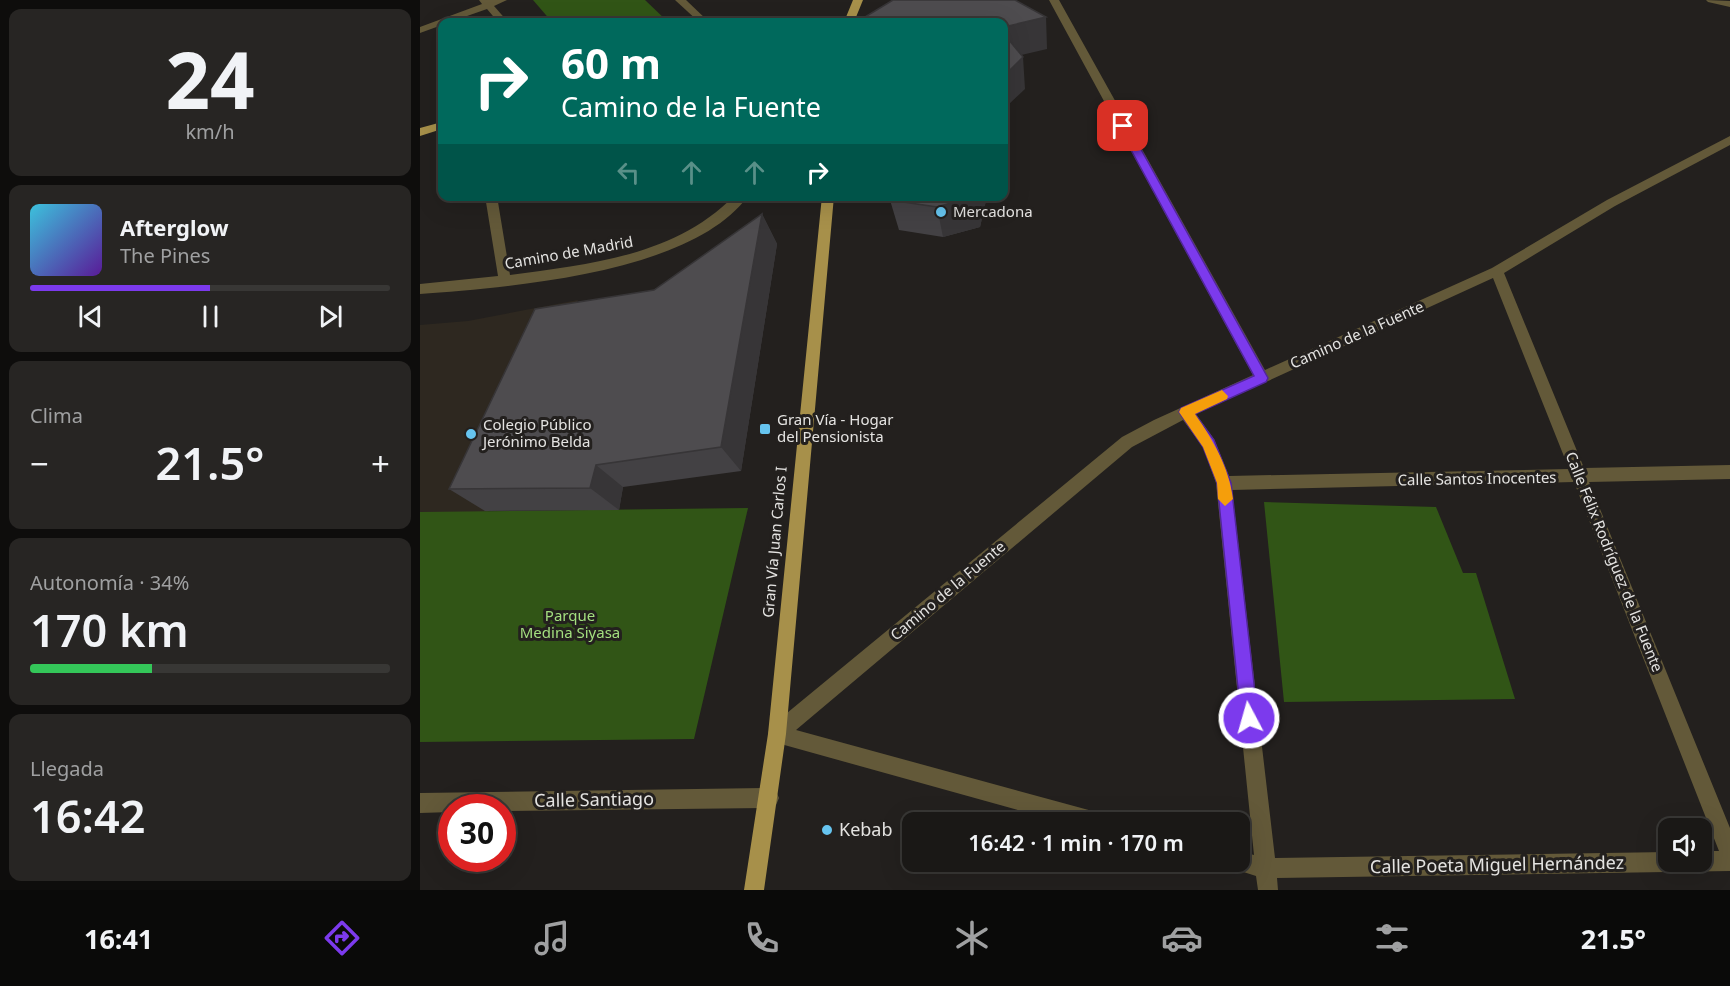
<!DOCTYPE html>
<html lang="es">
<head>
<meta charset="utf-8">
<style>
  :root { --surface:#1a1816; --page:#272523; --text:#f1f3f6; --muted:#9fa0a1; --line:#383735; --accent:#7c3aed }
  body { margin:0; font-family:"Noto Sans",sans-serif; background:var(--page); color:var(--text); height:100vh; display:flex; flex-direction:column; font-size:22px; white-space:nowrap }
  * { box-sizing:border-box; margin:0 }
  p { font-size:20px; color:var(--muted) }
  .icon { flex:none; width:33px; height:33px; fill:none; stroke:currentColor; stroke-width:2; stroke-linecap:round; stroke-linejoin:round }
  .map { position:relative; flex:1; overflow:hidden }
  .drawer { display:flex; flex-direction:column; gap:9px; padding:9px; background:#0e0d0c; width:420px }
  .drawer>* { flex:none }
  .hud { position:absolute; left:18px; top:18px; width:570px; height:183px; border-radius:12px; box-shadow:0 6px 24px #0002,0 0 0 2px var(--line); background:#00695c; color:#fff; overflow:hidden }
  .buttons { position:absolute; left:1238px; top:818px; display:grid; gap:12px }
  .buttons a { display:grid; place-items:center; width:54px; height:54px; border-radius:12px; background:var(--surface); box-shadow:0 6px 24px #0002,0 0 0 2px var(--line); font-size:30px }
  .speed { position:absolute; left:18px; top:794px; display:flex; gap:12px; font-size:30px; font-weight:700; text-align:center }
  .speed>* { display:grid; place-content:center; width:78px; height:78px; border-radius:50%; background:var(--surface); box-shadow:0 6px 24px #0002,0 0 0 2px var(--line); line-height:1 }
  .speed .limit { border:9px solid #d22; background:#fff; color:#111 }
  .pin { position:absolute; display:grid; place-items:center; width:51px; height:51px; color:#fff; margin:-26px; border-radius:12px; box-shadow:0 3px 9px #0006 }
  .me { position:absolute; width:66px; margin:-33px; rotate:354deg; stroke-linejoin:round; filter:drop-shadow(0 0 4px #0008) }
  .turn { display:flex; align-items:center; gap:21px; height:126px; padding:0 24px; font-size:27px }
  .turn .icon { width:78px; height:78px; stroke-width:2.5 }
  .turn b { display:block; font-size:42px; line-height:51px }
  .lanes { display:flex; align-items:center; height:57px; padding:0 24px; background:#0003; justify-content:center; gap:30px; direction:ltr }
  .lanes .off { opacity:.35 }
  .big { font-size:45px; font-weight:600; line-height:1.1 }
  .drawer .card { flex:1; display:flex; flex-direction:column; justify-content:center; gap:9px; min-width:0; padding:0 21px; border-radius:12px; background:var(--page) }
  .drawer .dial { align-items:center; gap:0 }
  .dial b { font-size:78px; line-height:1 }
  .song { display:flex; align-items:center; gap:18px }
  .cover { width:72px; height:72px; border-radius:9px; background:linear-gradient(135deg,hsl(190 70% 55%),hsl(270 70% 35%)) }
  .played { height:6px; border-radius:3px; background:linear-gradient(90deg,var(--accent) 50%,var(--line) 50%) }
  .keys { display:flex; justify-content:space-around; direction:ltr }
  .heat { display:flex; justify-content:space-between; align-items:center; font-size:33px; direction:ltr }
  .charge { height:9px; border-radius:4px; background:linear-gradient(90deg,#34c759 34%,var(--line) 0) }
  .trip { position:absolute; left:482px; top:812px; width:348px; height:60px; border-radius:12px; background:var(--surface); box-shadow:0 6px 24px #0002,0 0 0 2px var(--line); font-weight:600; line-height:60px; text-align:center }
  .tabs { display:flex; height:96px; justify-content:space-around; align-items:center; background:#0a0a09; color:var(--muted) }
  .tabs .icon { width:42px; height:42px }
  .tabs .selected { color:var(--accent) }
  .tabs b { font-size:27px; color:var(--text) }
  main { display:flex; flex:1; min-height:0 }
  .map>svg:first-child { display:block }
</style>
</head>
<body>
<main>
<section class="drawer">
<div class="card dial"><b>24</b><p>km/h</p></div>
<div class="card">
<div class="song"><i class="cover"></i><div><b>Afterglow</b><p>The Pines</p></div></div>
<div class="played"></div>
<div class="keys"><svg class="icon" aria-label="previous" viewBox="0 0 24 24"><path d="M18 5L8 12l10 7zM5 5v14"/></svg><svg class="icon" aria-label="pause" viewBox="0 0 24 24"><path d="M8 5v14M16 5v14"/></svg><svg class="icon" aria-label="next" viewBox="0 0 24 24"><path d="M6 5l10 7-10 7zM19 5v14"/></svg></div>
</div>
<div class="card"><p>Clima</p>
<div class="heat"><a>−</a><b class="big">21.5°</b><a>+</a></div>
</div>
<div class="card"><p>Autonomía · 34%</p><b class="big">170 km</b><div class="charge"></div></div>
<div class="card"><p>Llegada</p><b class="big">16:42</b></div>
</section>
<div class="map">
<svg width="1310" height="890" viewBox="0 0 1310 890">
  <rect width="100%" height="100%" fill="#23201e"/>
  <!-- built -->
  <polygon fill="#2e2820" points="158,300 59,533 0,530 0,325 48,321"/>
  <!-- green -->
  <g fill="#315516">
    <polygon points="113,0 225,0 248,22 132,22"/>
    <polygon points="844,502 1016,507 1043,573 1056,573 1095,699 864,702"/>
    <polygon points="328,508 274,739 0,742 0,512"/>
  </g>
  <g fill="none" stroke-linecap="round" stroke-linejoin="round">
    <!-- minor -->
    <g fill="#635939" fill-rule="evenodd">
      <polygon points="59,0 87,0 74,6 88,22 78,22 67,9 30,22 22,22 22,25 0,33 0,27 62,4"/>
      <polygon points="255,0 266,0 289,22 279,22"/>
      <path d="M 629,0 L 639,0 L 845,370 L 1072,268 L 1187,200 L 1310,136 L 1310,145 L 1195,206 L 1084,273 L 1164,468 L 1310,465 L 1310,479 L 1169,482 L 1310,828 L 1310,871 L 857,878 L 858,890 L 838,890 L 836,876 L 811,868 L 808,861 L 819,861 L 819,851 L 834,855 L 796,483 L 783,447 L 763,420 L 712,447 L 376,730 L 676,812 L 683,815 L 686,822 L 641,822 L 350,741 L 348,734 L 350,727 L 702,437 L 734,420 L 833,375 ZM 1073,278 L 1149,469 L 809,476 L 794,439 L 776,414 ZM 1154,482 L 1299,851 L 1281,851 L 1281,861 L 1248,861 L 1248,852 L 855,858 L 812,490 Z"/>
      <polygon points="1286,0 1310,1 1310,7 1288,2"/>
      <path d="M 65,196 L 77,196 L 90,275 C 170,264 255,256 314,196 L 328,196 C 271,274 90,287 0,294 L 0,284 L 78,276 Z"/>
      <polygon points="349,788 356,791 359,798 356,805 349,808 82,811 82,807 32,807 32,812 0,813 0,793"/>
    </g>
    <!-- major -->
    <g fill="#a7904a" fill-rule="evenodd">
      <polygon points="433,0 443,0 434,22 424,22"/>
      <polygon points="22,122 22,129 0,136 0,128"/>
      <polygon points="402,196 414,196 366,734 344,890 324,890 348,734"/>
    </g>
  </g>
  <!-- wall -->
  <g fill="#434144">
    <polygon points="470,196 567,196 560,227 523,237 479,230 470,200"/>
    <polygon points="342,214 357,244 321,471 203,487 199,510 65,511 29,489 234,290"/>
  </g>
  <!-- shaded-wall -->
  <g fill="#373537">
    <polygon points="626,17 627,49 584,59 584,27"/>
    <polygon points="603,57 605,89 587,106 584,123 584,79 585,75"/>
    <polygon points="555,196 567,196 560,227 523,237 517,207"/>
    <polygon points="342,214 357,244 321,471 301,447"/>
    <polygon points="176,465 203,487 199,510 170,488"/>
  </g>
  <!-- building -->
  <g fill="#4e4c4f" stroke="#373537" stroke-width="1.5">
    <polygon points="473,0 595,0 626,17 584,27 584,22 448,22 440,20"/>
    <polygon points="584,34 603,57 585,75 584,79"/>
    <polygon points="470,196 555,196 517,207 470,200"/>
    <polygon points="342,214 301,447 176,465 170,488 29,489 115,309 234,290"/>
  </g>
  <!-- route -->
  <polygon fill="#7c3aed" stroke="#51269a" stroke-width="1.5" points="703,123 708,126 848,378 846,382 775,414 794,440 811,483 838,718 835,724 829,726 823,724 821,718 797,483 783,447 759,412 761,408 834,376 698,126"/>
  <!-- slow -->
  <path fill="#f59e0b" d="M 802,390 L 808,396 L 807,399 L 775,414 C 793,440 809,467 813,499 L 805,506 L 798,499 L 797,483 L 783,447 L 759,412 L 761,408 Z"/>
  <!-- markers -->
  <g fill="#66c4ef" stroke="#23201e" stroke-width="2">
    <circle cx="521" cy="212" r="6"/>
    <rect x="339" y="423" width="12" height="12" rx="3"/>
    <circle cx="51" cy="434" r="6"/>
    <circle cx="407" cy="830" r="6"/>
  </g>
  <g text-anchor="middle" stroke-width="6" stroke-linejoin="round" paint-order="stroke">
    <!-- poi labels -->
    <g font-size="15" fill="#e4e3e1" stroke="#23201e" text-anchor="start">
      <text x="533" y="217">Mercadona</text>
      <text x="357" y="425">Gran Vía - Hogar<tspan x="357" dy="17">del Pensionista</tspan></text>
      <text x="63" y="430">Colegio Público<tspan x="63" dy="17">Jerónimo Belda</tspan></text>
    </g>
    <!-- street labels -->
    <g font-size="15" fill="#e4e3e1" stroke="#23201e">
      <text transform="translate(149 253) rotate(-10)" y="5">Camino de Madrid</text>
      <text transform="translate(937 335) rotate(-24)" y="5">Camino de la Fuente</text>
      <text transform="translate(1057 479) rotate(-1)" y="5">Calle Santos Inocentes</text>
      <text transform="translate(355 542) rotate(-85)" y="5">Gran Vía Juan Carlos I</text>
      <text transform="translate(1194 562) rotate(68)" y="5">Calle Félix Rodríguez de la Fuente</text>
      <text transform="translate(528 591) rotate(-40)" y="5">Camino de la Fuente</text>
    </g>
    <!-- park labels -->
    <g font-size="15" fill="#a3df7f" stroke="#23201e">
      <text x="150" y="621">Parque<tspan x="150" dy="17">Medina Siyasa</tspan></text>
    </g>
    <!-- near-street labels -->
    <g font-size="18" fill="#e4e3e1" stroke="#23201e">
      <text transform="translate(174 800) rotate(-1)" y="6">Calle Santiago</text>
      <text transform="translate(1077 865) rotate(-1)" y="6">Calle Poeta Miguel Hernández</text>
    </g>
    <!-- near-poi labels -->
    <g font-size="18" fill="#e4e3e1" stroke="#23201e" text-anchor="start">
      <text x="419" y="836">Kebab</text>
    </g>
  </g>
</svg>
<div class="buttons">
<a><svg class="icon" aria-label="sound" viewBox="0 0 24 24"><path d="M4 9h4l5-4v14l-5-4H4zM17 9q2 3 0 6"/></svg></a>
</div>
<div class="speed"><div class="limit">30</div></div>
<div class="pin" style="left:703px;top:126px;background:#d93025"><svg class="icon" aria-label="arrive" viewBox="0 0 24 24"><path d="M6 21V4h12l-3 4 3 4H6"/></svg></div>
<svg class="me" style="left:829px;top:718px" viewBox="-20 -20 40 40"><circle r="17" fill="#7c3aed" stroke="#fff" stroke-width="3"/><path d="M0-11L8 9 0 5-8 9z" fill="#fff"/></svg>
<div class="trip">16:42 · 1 min · 170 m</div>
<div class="hud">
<div class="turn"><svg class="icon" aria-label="right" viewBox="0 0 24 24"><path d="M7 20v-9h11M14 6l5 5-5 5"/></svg><div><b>60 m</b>Camino de la Fuente</div></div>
<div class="lanes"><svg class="icon off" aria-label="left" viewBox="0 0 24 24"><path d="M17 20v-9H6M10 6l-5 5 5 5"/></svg><svg class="icon off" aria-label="ahead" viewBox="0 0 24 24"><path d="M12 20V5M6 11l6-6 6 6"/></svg><svg class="icon off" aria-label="ahead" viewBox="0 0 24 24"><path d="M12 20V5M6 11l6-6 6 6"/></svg><svg class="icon" aria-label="right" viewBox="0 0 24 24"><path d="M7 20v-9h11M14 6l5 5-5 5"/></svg></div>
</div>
</div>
</main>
<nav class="tabs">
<b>16:41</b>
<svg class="icon selected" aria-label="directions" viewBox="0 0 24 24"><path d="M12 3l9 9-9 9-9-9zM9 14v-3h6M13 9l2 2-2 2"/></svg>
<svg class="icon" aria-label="music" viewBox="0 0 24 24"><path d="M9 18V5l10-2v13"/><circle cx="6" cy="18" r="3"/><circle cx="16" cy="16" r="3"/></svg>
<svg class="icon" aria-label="phone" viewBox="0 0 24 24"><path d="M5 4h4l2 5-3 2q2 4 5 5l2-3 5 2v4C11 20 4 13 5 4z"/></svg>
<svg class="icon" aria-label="climate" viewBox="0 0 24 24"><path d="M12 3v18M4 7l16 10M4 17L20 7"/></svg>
<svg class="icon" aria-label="car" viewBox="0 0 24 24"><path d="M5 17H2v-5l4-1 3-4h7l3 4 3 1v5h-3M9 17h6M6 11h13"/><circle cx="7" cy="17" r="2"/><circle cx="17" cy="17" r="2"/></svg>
<svg class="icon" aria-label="filters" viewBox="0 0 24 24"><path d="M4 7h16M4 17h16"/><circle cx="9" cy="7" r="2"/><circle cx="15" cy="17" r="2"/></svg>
<b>21.5°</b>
</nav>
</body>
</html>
